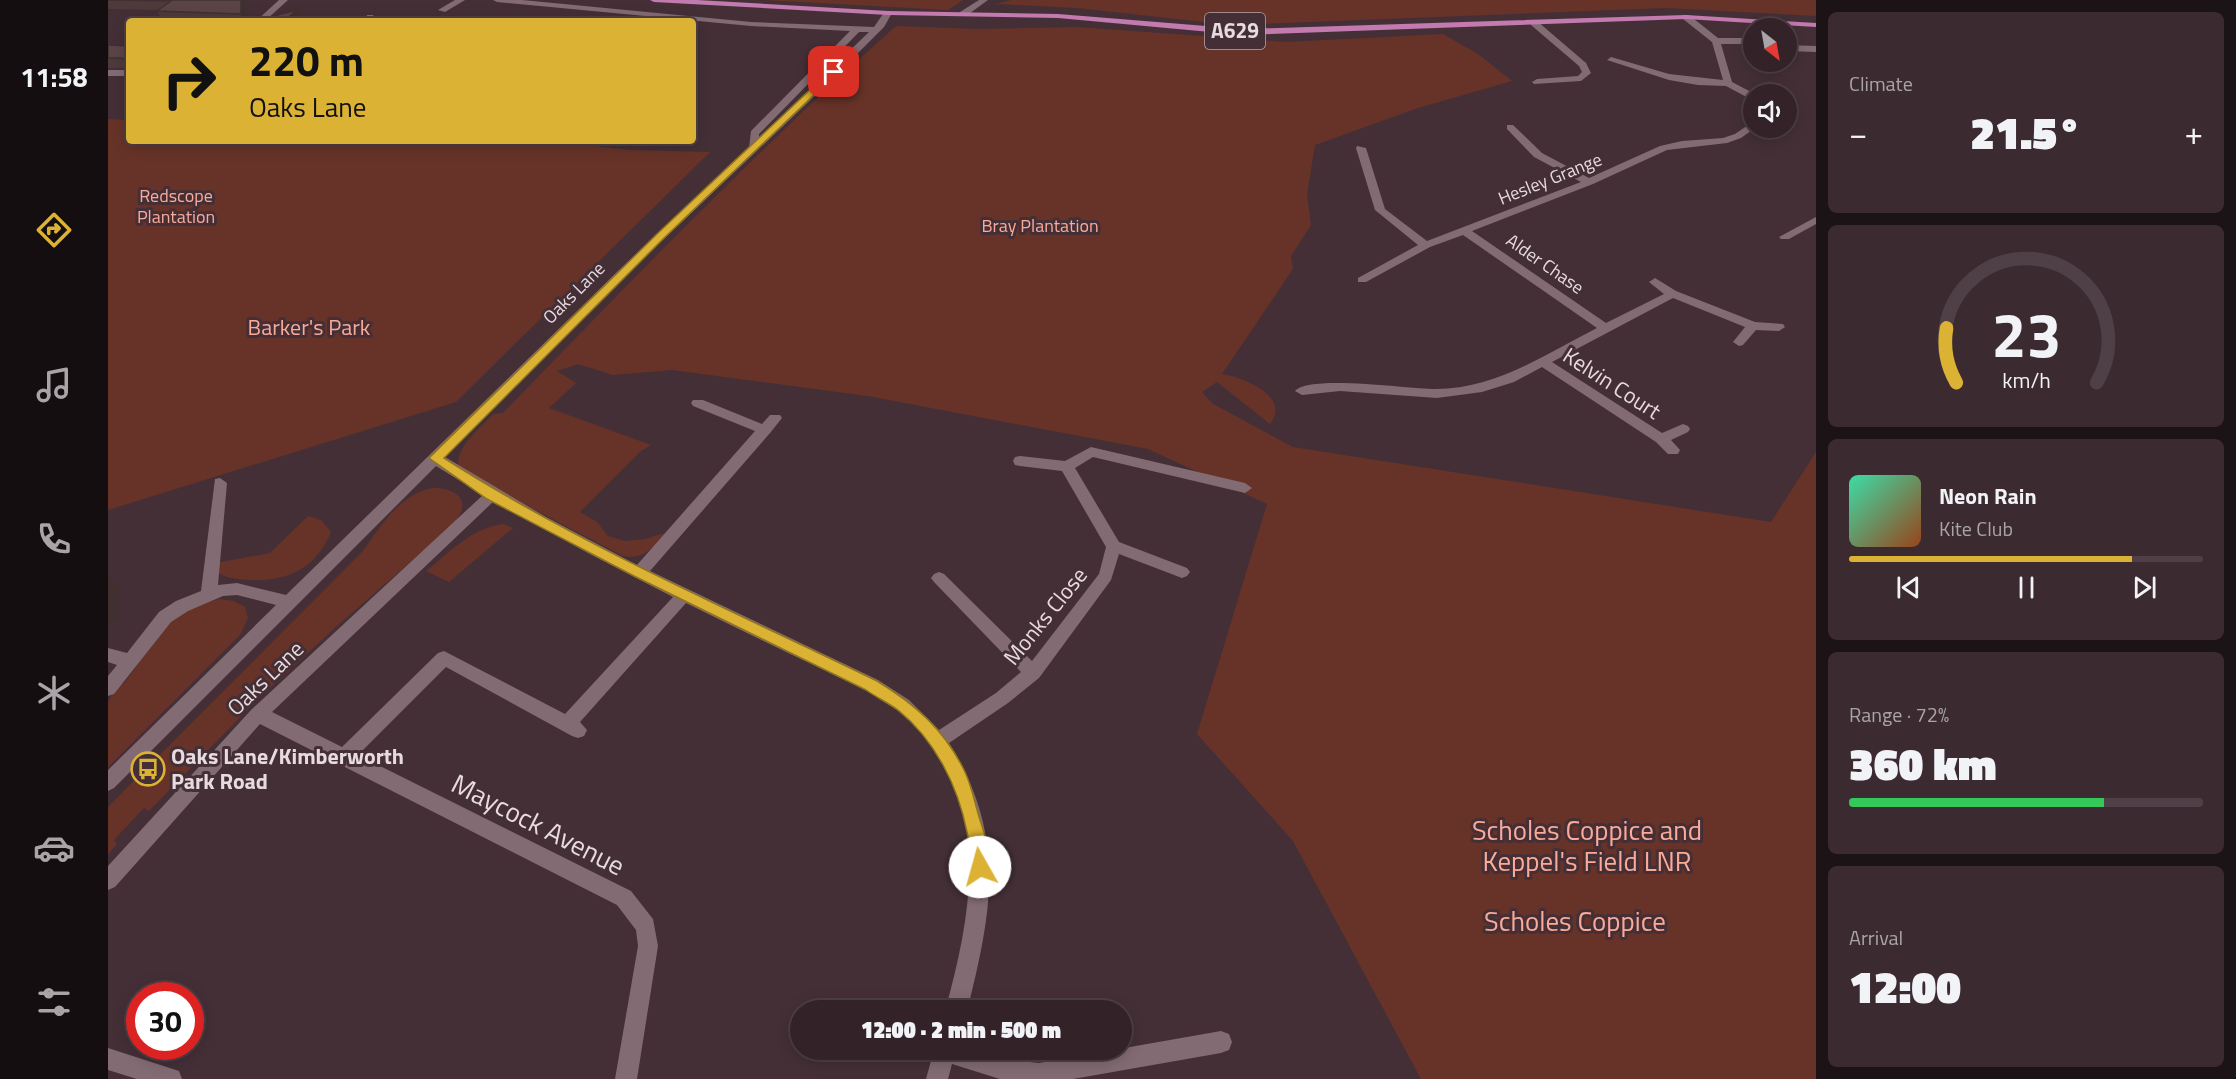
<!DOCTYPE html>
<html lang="en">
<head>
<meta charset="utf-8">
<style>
  :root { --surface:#332329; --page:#3b2b31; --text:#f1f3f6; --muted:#a9a4a8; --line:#4e4046; --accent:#dbb233 }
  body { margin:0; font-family:"Titillium Web",sans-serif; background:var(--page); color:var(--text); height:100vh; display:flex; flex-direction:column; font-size:22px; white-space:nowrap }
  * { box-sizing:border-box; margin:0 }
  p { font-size:20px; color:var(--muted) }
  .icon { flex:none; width:33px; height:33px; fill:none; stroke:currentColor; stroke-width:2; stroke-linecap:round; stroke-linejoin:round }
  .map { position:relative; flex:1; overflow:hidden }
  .sheet { display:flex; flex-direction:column; gap:12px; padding:12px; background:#1c1317; width:420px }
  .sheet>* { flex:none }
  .banner { position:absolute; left:18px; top:18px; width:570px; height:126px; border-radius:6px; box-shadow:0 3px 15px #0003,0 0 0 2px var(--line); background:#dbb233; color:#111; overflow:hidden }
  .needle { width:39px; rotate:149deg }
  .controls { position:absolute; left:1635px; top:18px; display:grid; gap:12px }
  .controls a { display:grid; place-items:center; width:54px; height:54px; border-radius:50%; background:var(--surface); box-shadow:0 3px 15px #0003,0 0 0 2px var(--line); font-size:30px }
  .speed { position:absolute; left:18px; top:982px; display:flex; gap:12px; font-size:30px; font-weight:700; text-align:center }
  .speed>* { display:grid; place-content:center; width:78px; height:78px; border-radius:50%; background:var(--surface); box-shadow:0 3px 15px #0003,0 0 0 2px var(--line); line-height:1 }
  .speed .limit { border:9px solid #d22; background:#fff; color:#111 }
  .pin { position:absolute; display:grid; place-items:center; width:51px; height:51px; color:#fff; margin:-26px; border-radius:12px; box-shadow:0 3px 9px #0006 }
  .me { position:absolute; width:66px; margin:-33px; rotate:353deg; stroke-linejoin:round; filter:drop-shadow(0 0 4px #0008) }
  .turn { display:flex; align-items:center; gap:21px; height:126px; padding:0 24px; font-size:27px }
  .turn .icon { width:78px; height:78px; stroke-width:2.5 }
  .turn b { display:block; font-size:42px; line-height:51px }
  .big { font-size:45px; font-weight:800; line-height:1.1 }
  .sheet .card { flex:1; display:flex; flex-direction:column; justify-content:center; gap:9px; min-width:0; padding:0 21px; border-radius:9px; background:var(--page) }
  .sheet .dial { align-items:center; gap:0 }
  .dial svg { height:156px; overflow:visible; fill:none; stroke:var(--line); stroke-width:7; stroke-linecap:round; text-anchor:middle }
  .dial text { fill:var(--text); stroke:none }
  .song { display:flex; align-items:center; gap:18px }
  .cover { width:72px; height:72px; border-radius:9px; background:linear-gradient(135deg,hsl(160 70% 55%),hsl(20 70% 35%)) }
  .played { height:6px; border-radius:3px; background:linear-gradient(90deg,var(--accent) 80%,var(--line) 80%) }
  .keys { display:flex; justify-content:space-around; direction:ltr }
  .heat { display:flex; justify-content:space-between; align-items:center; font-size:33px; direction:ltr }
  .charge { height:9px; border-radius:4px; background:linear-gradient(90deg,#34c759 72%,var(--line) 0) }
  .trip { position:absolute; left:682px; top:1000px; width:342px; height:60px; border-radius:30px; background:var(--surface); box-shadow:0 3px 15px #0003,0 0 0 2px var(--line); font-weight:800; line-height:60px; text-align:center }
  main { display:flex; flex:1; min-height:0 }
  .menu { display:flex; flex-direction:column; width:108px; justify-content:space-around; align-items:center; background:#140e10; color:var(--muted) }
  .menu .icon { width:42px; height:42px }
  .menu .active { color:var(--accent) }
  .menu b { font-size:27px; color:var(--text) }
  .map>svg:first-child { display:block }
</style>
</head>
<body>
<main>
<nav class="menu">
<b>11:58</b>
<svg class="icon active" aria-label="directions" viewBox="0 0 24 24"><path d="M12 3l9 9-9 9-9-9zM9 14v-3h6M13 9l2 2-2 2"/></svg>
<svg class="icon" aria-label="music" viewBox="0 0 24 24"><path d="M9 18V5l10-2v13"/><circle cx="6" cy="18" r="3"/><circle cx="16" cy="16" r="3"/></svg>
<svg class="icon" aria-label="phone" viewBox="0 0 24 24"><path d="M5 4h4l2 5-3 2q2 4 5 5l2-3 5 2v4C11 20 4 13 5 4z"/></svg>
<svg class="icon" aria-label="climate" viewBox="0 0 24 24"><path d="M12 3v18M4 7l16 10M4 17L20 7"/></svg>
<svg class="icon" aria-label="car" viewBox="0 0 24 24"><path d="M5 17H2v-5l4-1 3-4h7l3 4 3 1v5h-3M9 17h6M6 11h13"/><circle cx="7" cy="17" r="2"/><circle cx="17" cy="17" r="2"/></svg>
<svg class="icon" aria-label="filters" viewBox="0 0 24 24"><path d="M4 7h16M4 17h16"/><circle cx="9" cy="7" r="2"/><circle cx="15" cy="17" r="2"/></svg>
</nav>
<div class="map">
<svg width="1708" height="1079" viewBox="0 0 1708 1079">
  <rect width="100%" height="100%" fill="#442f37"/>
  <!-- green -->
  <g fill="#673328">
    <polygon points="655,0 855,0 840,10"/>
    <polygon points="903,0 1708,0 1708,16 1558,8 1123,25 969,8 887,4"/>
    <path d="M 788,26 L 869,29 L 969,27 L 1178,42 L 1335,34 L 1370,54 L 1404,81 L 1310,108 L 1207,145 L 1199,194 L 1203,225 L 1183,256 L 1185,269 L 1114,374 C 1134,377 1184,396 1162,424 L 1109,382 L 1094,392 L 1105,404 L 1185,447 L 1663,522 L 1708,452 L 1708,1079 L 1313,1079 L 1185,841 L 1089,734 L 1159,504 L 1040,449 L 760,396 L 564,370 L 505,375 L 470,364 L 449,371 L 468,383 L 441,408 L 543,445 L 533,451 L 472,512 L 489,522 L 500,536 L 517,541 L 537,539 L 557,533 C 545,548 535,560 515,556 L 351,470 C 345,448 372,429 385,414 L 395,413 C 523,281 651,148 788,26 Z"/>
    <polygon points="0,119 21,120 21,141 436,141 522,150 602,152 348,402 0,510"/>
    <path d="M 325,488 C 350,488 365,502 345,525 L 230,625 L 146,703 L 41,811 L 36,808 L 6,840 L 9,844 L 0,854 L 0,807 L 254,552 C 272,528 292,493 325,488 Z"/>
    <path d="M 200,516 L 213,520 L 223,532 C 208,569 179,582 140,580 C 128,579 119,578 108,572 L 108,563 L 162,553 Z"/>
    <path d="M 395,524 L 405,528 L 341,582 L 318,571 C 342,552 364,528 395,524 Z"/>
    <path d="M 111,599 L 126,601 L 137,607 L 140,618 L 132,635 L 0,767 C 0,748 0,720 0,702 C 2,694 15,685 20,678 C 50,638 58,611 111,599 Z"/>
  </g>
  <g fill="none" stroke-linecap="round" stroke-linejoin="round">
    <!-- minor -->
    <g fill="#836b74" fill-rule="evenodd">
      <polygon points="171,0 180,0 157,21 148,21"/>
      <polygon points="347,0 357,0 337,12 330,10"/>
      <path d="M 385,0 L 414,0 L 643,22 L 766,27 L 777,11 L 784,13 L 776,27 L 715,88 L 516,277 L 337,457 L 438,517 L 529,565 L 647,431 L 585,406 L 583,403 L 585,400 L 595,400 L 654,424 L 662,415 L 672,415 L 674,418 L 662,433 L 542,571 L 770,680 L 801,700 L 831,730 L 888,693 L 913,672 L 826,582 L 823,578 L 826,574 L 831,572 L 836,574 L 924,661 L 991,574 L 998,547 L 954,471 L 912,466 L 907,465 L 905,461 L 907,457 L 912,456 L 957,461 L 983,447 L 1137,483 L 1144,488 L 1137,493 L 985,457 L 967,468 L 1011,542 L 1079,568 L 1082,572 L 1079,576 L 1074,578 L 1011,554 L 1003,580 L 931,678 L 900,703 L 841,743 C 899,836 884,912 859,1011 L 837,1011 C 866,905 887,791 790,711 C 766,692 737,680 710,667 C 666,646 622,625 578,603 L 472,722 L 479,730 L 476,736 L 470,738 L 464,736 L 338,667 L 250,755 L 523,891 L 545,919 L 550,946 L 529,1079 L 507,1079 L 530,946 L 528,930 L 509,905 L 152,724 L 7,887 L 0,890 L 0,866 L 144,709 L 375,495 L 328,466 L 6,788 L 0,791 L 0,770 L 168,605 L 129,595 L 115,596 L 80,611 L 63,622 L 6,694 L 0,696 L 0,676 L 9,665 L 0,662 L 0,648 L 19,653 L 51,612 L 68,601 L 93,591 L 107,479 L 112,478 L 119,483 L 110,585 L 129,583 L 178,595 L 508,273 L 641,148 L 643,131 L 742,31 L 643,26 L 389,2 ZM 751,32 L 761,32 L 651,138 L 651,134 ZM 386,501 L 482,554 L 565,597 L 457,714 L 336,651 L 330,653 L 234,747 L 164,712 Z"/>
      <polygon points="871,0 880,0 858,16 852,16 852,12"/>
      <polygon points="259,15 265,15 268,21 258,21"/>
      <polygon points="1575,15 1581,15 1610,38 1646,38 1646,44 1613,44 1624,82 1647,94 1646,101 1618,86 1590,85 1561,80 1499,60 1503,57 1561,74 1615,80 1604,42 1575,19"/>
      <polygon points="1423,21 1429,21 1478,63 1483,73 1473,81 1426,84 1424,82 1429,79 1470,76 1474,72 1471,66 1423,25"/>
      <polygon points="1678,45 1708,46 1708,52 1678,51"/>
      <rect x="0" y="70" width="21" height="6"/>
      <path d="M 1646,121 L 1646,128 L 1647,128 L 1633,138 L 1619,143 L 1559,150 L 1485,184 L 1364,231 L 1498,323 L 1556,294 L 1541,282 L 1547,278 L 1568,291 L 1647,322 L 1675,324 L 1677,327 L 1671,331 L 1648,330 L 1635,345 L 1631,346 L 1625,342 L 1637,327 L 1565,298 L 1444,362 L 1554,433 L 1575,424 L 1580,426 L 1582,429 L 1580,432 L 1563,440 L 1572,450 L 1570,454 L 1560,454 L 1548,442 L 1434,367 L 1406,382 L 1374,392 L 1329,398 L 1232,391 L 1194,395 L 1187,391 C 1201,374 1303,389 1328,389 C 1387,389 1438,354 1489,328 L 1355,235 L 1322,247 L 1258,282 L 1250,282 L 1250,278 L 1310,245 L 1267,210 L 1248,148 L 1249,146 L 1258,148 L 1277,209 L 1319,241 L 1473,182 L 1426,157 L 1399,129 L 1399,125 L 1405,125 L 1434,153 L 1481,178 L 1552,146 L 1574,141 L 1615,138 L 1627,134 Z"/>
      <polygon points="1708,217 1708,224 1681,239 1673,239 1671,237"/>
      <polygon points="1113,1031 1121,1034 1124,1042 1121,1050 1113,1053 965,1079 892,1079 844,1064 840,1079 818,1079 826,1050 869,1050 902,1060 931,1063"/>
      <polygon points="0,1048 71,1071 74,1079 29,1079 0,1070"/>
    </g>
    <!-- major -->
    <polygon fill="#c37aaf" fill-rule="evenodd" points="542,0 589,0 780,11 950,14 1135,29 1578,15 1708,23 1708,27 1578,19 1135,35 950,18 780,15 546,2"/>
  </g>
  <!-- wall -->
  <g fill="#4e3a3b">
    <polygon points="0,0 138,0 139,21 55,21 49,11 50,10 0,9"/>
    <polygon points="0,45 21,46 21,68 0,68"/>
  </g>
  <!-- shaded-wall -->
  <g fill="#403030">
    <polygon points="133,0 138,0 139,21 137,21 133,14"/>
    <polygon points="189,10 194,19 192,21 176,21"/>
    <polygon points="21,59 21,67 17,60"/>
    <polygon points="0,579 13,589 8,603 12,609 8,619 0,624"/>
  </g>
  <!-- building -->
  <g fill="#5b4445" stroke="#403030" stroke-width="1.5">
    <polygon points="0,0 133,0 133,14 49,11 63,1"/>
    <polygon points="189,10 176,21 145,21"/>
    <polygon points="0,45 21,46 21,59 17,60 14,58 0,58"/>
  </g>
  <!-- route -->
  <path fill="#dbb233" stroke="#8e7421" stroke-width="1.5" d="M 723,70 L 730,72 L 557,237 L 336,458 C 472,545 623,610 769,681 C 807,704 837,730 857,772 C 864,787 867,804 872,820 C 877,834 885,859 878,873 L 872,876 L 866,873 C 861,860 862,846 859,832 C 850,786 827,740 790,710 C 780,703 768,697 758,690 L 526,576 L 379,499 L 321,458 L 550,233 Z"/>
  <!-- icons -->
  <defs>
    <g id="bus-ring" transform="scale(1.725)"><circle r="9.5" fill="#442f37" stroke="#dbb233" stroke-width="1.5"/><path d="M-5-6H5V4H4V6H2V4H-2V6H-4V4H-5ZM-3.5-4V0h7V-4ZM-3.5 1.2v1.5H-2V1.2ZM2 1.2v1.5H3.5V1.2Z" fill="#dbb233"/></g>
  </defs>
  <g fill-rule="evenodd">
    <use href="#bus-ring" x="40" y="769"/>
  </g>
  <g text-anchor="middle" stroke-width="6" stroke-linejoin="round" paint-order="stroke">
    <!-- far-street labels -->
    <g font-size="18" fill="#e8dbdf" stroke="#442f37">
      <text transform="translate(1442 179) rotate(-22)" y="6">Hesley Grange</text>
      <text transform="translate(1437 264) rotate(35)" y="6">Alder Chase</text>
      <text transform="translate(466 293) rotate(-45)" y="6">Oaks Lane</text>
    </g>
    <!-- far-park labels -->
    <g font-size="18" fill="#fbaa98" stroke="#442f37">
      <text x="68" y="202">Redscope<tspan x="68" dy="21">Plantation</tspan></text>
      <text x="932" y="232">Bray Plantation</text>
    </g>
    <!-- shield labels -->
    <rect fill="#442f37" stroke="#b7a7ad" stroke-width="1.5" x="1097" y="13" width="60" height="36" rx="4.5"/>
    <g font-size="21" font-weight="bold" fill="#e8dbdf">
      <text x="1127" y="38">A629</text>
    </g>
    <!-- park labels -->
    <g font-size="22" fill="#fbaa98" stroke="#442f37">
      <text x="201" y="335">Barker's Park</text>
    </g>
    <!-- street labels -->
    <g font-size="22" fill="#e8dbdf" stroke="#442f37">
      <text transform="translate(1504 383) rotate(33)" y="8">Kelvin Court</text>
      <text transform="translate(937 616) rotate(-51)" y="8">Monks Close</text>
      <text transform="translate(157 678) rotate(-44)" y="8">Oaks Lane</text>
    </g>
    <!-- poi labels -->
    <g font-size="22" font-weight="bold" fill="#e8dbdf" stroke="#442f37" text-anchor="start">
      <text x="63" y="764">Oaks Lane/Kimberworth<tspan x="63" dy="25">Park Road</tspan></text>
    </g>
    <!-- near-street labels -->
    <g font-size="27" fill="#e8dbdf" stroke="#442f37">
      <text transform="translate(430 825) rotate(27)" y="9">Maycock Avenue</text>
    </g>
    <!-- near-park labels -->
    <g font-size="27" fill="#fbaa98" stroke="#442f37">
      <text x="1479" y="840">Scholes Coppice and<tspan x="1479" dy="31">Keppel's Field LNR</tspan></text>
      <text x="1467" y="931">Scholes Coppice</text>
    </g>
  </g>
</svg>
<div class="controls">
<a><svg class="needle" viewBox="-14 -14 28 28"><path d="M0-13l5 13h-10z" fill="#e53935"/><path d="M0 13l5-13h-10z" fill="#a9a4a8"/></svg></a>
<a><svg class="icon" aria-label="sound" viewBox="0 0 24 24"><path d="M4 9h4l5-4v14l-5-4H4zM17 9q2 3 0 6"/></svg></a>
</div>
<div class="speed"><div class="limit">30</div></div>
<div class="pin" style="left:726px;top:72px;background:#d93025"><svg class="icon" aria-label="arrive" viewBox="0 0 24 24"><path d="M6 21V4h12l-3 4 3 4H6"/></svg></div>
<svg class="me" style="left:872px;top:867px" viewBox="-20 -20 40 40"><circle r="19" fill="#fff"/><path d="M0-13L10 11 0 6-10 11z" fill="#dbb233"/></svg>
<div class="trip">12:00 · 2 min · 500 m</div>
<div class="banner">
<div class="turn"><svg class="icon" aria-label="right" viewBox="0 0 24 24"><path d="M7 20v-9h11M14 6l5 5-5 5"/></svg><div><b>220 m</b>Oaks Lane</div></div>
</div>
</div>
<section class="sheet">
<div class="card"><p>Climate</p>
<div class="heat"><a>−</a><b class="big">21.5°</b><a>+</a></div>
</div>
<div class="card dial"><svg viewBox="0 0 100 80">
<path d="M14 69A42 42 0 1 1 86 69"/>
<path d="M14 69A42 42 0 0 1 9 41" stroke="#dbb233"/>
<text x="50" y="56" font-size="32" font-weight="700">23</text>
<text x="50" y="72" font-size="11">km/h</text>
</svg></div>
<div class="card">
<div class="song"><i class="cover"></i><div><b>Neon Rain</b><p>Kite Club</p></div></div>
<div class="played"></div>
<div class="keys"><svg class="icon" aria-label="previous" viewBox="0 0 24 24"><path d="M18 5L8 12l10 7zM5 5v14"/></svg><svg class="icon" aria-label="pause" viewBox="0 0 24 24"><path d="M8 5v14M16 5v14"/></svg><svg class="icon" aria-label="next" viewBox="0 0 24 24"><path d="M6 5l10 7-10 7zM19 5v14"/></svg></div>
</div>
<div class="card"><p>Range · 72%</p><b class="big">360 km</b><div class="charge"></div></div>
<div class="card"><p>Arrival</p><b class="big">12:00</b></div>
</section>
</main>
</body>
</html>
